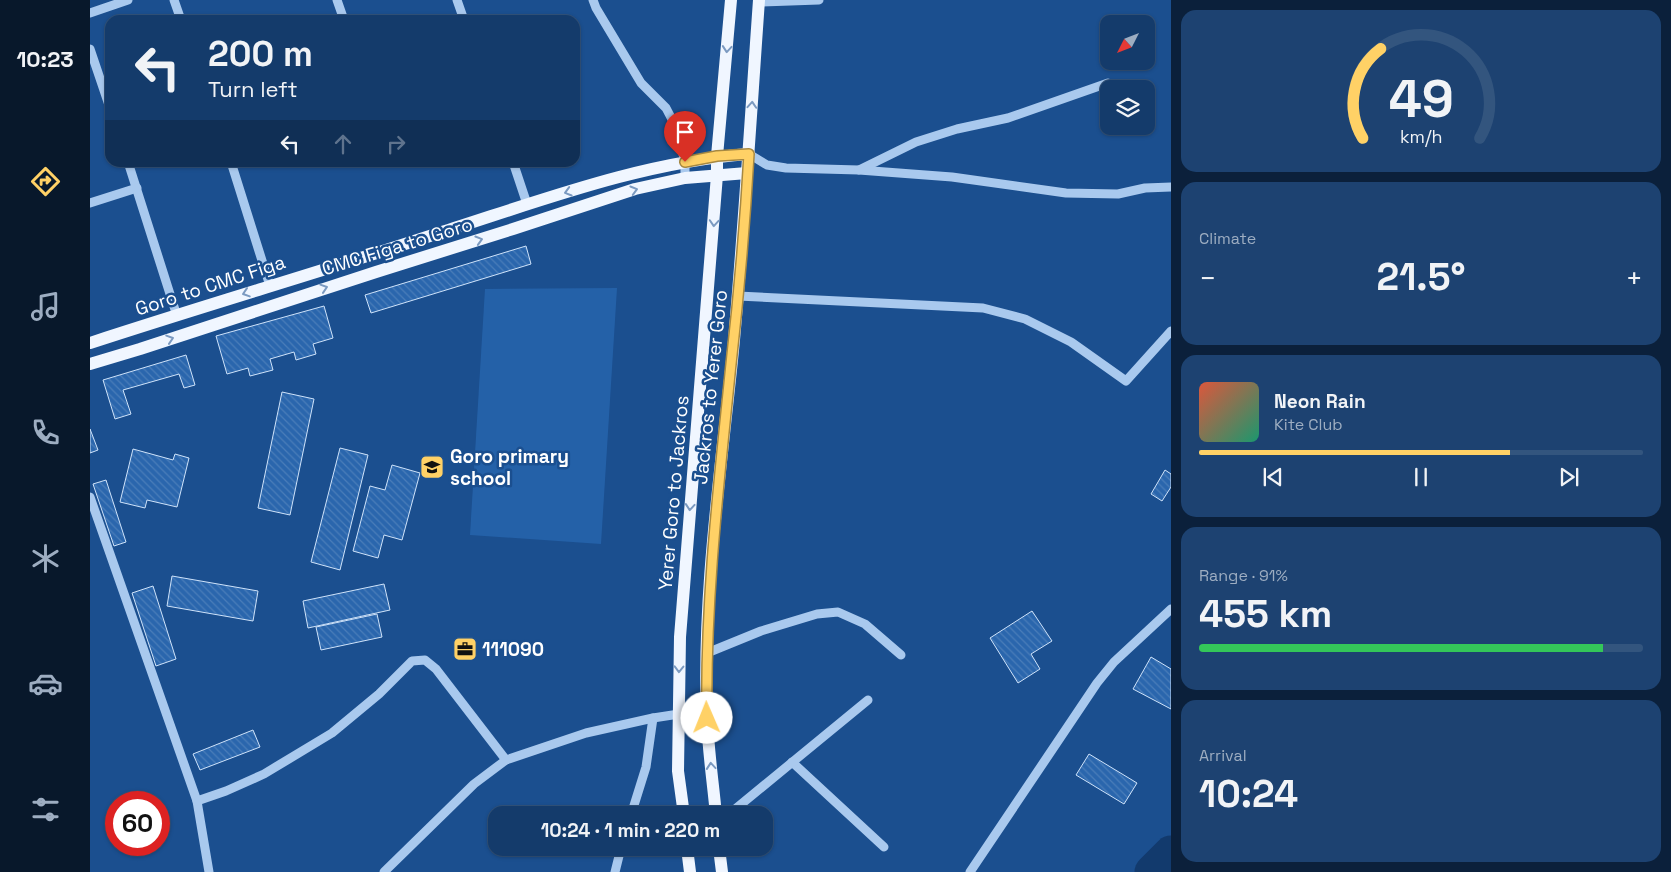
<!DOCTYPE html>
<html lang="en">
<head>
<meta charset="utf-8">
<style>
  :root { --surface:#143b6b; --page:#1d4271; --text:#f1f3f6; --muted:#9dadc1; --line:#33557e; --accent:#ffd166 }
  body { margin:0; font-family:"Space Grotesk",sans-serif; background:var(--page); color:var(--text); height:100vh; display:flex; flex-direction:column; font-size:19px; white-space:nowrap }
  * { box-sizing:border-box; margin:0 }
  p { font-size:16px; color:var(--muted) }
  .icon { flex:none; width:28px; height:28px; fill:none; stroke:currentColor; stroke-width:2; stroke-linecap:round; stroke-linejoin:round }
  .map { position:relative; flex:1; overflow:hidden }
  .side { display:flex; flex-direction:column; gap:10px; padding:10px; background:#0b203b; width:500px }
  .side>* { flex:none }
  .banner { position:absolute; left:15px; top:15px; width:475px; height:152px; border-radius:15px; box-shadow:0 1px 4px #0004,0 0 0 1px var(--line); background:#143b6b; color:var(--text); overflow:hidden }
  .needle { width:32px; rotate:228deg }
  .tools { position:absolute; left:1010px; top:15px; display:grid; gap:10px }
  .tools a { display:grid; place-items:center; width:55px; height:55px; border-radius:10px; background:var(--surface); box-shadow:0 1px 4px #0004,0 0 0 1px var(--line); font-size:25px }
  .speed { position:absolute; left:15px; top:791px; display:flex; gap:10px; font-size:25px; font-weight:700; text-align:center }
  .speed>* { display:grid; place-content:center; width:65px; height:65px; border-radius:50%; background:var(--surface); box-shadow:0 1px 4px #0004,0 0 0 1px var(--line); line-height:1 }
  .speed .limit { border:8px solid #d22; background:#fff; color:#111 }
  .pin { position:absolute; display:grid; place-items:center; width:42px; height:42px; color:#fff; margin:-51px -21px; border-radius:50% 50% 50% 0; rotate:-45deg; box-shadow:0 0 5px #0007 }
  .pin .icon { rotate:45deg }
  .me { position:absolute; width:55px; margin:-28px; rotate:359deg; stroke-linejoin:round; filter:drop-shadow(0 0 4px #0008) }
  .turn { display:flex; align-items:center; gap:18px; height:105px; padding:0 20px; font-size:22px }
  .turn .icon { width:65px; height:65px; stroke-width:2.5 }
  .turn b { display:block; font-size:35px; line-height:42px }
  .lanes { display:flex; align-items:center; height:48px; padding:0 20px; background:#0003; justify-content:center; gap:25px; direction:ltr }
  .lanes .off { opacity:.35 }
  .big { font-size:38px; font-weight:700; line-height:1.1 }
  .side .widget { flex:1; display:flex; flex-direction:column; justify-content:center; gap:8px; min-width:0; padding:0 18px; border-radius:15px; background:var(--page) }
  .side .dial { align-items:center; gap:0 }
  .dial svg { height:130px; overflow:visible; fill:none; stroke:var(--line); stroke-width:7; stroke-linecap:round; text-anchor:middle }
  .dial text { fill:var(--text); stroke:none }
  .song { display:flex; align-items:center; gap:15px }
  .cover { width:60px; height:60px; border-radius:8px; background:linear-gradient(135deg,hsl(10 70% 55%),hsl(160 70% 35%)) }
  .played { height:5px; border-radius:2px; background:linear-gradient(90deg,var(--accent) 70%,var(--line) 70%) }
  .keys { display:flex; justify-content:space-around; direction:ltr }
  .heat { display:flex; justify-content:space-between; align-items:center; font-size:28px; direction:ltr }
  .charge { height:8px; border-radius:4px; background:linear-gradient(90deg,#34c759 91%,var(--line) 0) }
  .trip { position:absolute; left:398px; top:806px; width:285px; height:50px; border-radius:15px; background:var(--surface); box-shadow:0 1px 4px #0004,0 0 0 1px var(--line); font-weight:700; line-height:50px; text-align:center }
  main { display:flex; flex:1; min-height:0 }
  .dock { display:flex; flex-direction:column; width:90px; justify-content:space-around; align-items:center; background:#08182b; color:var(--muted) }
  .dock .icon { width:35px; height:35px }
  .dock .current { color:var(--accent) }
  .dock b { font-size:22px; color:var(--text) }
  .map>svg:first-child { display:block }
</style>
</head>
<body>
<main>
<nav class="dock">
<b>10:23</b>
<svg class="icon current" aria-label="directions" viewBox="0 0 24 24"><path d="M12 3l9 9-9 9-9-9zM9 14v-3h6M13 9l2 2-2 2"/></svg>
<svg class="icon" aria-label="music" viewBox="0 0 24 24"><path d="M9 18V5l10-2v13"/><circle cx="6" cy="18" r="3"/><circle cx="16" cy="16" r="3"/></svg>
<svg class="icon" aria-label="phone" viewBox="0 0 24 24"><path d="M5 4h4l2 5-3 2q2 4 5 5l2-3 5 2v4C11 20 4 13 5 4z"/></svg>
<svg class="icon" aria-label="climate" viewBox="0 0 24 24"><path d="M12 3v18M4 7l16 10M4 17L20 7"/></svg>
<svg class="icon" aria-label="car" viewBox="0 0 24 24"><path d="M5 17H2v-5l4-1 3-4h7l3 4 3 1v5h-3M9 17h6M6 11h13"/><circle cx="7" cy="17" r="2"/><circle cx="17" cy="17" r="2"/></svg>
<svg class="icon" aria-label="filters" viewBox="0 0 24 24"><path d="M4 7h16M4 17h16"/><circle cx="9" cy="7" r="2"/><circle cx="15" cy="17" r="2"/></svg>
</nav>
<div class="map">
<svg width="1081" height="872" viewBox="0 0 1081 872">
  <defs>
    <pattern id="building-back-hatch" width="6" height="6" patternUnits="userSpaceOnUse" patternTransform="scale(1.25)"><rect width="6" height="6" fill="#2a66ad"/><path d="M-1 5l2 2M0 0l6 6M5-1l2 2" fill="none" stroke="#4a7db9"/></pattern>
  </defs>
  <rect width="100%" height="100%" fill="#1b4f8f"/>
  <!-- park -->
  <polygon fill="#2461a8" points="527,288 511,544 380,535 395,289"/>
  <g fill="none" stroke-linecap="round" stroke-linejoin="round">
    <!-- river -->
    <polyline stroke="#123a6d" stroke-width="35" points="1062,872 1081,853"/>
  </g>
  <!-- building -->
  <g fill="url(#building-back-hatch)" stroke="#cfe3fa">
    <polygon points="436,246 441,264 281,313 275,295"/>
    <polygon points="234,306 243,338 223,344 226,354 206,360 204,352 180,359 183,370 160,376 158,368 137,374 126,336"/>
    <polygon points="96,355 105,385 94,388 89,374 33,390 41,414 25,419 13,380"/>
    <polygon points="192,392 224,399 200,515 168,508"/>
    <polygon points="0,429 8,450 0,453"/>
    <polygon points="250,448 278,455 250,570 221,562"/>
    <polygon points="43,449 83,460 85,454 99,458 87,507 57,500 55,508 30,502"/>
    <polygon points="302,465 330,473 312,540 294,535 288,558 263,551 280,486 295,490"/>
    <polygon points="1075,470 1081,474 1081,487 1072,501 1061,494"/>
    <polygon points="16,480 36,542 24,546 3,484"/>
    <polygon points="82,576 168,591 163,621 77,606"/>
    <polygon points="294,584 300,610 218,628 213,601"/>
    <polygon points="63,586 86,659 66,666 42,593"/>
    <polygon points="942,611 962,641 941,654 950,669 928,683 900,638"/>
    <polygon points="287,614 292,637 231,650 226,627"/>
    <polygon points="1061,657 1081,669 1081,709 1043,689"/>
    <polygon points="163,730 170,747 110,770 103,754"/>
    <polygon points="999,754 1047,783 1034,804 986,775"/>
  </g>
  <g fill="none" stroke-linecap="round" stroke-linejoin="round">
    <!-- minor -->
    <g stroke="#a9c9ee" stroke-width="9">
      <polyline points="84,0 91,20"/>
      <polyline points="247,0 254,20"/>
      <polyline points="367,0 374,20"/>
      <polyline points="503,0 506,8 551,83 576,108 586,127 595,162 595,178"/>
      <polyline points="669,2 729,0"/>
      <polyline points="0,13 38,0"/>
      <polyline points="0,49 20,108"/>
      <polyline points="659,154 677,165 696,168 769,170 862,177 976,193 1028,194 1055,188 1081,187"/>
      <polyline points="38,162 87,316"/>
      <polyline points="141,162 180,286"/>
      <polyline points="423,162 437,204"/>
      <polyline points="769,170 826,142 867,129 918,118 1018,83"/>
      <polyline points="0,203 47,188"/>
      <polyline points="648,296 893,308 935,319 981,342 1036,381 1081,331"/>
      <polyline points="0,497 107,801 119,872"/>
      <polyline points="617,653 671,631 727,614 748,612 775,624 811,655"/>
      <polyline points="702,762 794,847"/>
      <polyline points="107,801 136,791 174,774 242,733 289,694 322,661 335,660 346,669 416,760"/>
      <polyline points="541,815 556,767 563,718"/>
      <polyline points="638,815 778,700"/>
      <polyline points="294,872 384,784 416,760 496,733 563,718 589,714"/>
      <polyline points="525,872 531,848"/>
      <polyline points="880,872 1007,683 1024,662 1081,609"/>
    </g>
    <!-- major -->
    <g stroke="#f0f6ff" stroke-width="12">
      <path d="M 0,343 C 116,305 233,271 349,233 C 450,201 552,162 659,154"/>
      <polyline points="0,364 50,349 286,272 423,229 545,189 595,178 657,173"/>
      <polyline points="594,815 588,771 590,637 627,175 627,156 641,0"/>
      <path d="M 626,815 C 623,782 618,750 617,717 C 612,591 632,465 644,340 C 654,227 661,113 669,0"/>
      <polyline points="597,848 600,872"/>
      <polyline points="629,848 632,872"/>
    </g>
  </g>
  <!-- one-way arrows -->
  <defs><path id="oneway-chevron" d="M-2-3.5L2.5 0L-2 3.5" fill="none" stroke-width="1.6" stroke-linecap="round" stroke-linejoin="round" transform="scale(1.25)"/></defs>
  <g stroke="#7b9ac1">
    <use href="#oneway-chevron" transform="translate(637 49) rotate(95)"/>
    <use href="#oneway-chevron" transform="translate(662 105) rotate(-86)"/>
    <use href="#oneway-chevron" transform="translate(544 190) rotate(-16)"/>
    <use href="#oneway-chevron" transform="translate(478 192) rotate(164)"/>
    <use href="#oneway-chevron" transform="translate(624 223) rotate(94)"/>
    <use href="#oneway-chevron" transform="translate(389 240) rotate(-17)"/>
    <use href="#oneway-chevron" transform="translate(234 288) rotate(-18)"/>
    <use href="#oneway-chevron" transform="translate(156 293) rotate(162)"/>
    <use href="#oneway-chevron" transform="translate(80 339) rotate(-18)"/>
    <use href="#oneway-chevron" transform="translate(600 507) rotate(95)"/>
    <use href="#oneway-chevron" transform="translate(589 669) rotate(91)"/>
    <use href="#oneway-chevron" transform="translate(621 766) rotate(-95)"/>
  </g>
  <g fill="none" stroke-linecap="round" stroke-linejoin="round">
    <!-- route casing -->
    <g stroke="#a68842" stroke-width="12">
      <path id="route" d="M 595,162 L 627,156 L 659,154 C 655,224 649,294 641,364 C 629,482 615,600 617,718"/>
    </g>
    <!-- route -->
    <use href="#route" stroke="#ffd166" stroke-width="9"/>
  </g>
  <!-- icons -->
  <defs>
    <g id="school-square" transform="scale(1.25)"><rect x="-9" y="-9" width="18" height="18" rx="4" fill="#ffd166" stroke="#1b4f8f"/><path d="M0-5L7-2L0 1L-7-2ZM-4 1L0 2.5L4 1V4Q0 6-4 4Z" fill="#111"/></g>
    <g id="office-square" transform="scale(1.25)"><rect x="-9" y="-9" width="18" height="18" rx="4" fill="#ffd166" stroke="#1b4f8f"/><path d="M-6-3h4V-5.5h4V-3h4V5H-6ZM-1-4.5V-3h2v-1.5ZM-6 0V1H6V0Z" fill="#111"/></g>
  </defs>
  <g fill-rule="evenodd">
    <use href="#school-square" x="342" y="467"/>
    <use href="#office-square" x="375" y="649"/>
  </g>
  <g text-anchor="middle" stroke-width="5" stroke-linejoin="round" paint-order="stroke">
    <!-- street labels -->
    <g font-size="19" fill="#fff" stroke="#1b4f8f">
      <text transform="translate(307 246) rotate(-17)" y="7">CMC Figa to Goro</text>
      <text transform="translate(120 285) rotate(-18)" y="7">Goro to CMC Figa</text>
      <text transform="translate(620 387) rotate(-84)" y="7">Jackros to Yerer Goro</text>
      <text transform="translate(583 493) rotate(-85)" y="7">Yerer Goro to Jackros</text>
    </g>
    <!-- poi labels -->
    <g font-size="19" font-weight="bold" fill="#fff" stroke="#1b4f8f" text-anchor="start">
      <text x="360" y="463">Goro primary<tspan x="360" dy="22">school</tspan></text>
      <text x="392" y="656">111090</text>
    </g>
  </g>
</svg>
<div class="tools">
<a><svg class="needle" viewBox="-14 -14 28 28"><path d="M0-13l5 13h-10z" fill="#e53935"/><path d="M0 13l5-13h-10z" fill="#9dadc1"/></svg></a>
<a><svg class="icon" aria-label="layers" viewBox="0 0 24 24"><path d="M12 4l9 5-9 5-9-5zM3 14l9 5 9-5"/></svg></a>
</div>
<div class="speed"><div class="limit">60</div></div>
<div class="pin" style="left:595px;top:162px;background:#d93025"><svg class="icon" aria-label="arrive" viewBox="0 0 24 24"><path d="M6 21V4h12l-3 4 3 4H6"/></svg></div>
<svg class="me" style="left:617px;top:718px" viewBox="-20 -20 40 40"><circle r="19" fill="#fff"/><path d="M0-13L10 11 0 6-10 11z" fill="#ffd166"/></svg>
<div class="trip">10:24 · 1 min · 220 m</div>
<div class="banner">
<div class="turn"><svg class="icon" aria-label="left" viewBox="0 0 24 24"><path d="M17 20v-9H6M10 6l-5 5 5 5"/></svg><div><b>200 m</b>Turn left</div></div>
<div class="lanes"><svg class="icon" aria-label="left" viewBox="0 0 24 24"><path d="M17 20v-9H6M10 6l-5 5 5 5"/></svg><svg class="icon off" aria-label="ahead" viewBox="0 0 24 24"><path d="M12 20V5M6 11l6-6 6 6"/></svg><svg class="icon off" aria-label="right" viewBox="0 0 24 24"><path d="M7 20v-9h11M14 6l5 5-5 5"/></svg></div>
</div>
</div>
<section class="side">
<div class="widget dial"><svg viewBox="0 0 100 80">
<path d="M14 69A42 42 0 1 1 86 69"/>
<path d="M14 69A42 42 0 0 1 25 14" stroke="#ffd166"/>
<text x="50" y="56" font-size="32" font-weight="700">49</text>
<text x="50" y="72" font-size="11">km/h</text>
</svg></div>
<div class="widget"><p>Climate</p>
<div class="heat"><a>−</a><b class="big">21.5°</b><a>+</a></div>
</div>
<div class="widget">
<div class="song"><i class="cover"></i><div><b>Neon Rain</b><p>Kite Club</p></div></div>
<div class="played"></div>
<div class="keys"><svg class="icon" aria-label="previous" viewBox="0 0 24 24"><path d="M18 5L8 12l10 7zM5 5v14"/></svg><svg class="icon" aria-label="pause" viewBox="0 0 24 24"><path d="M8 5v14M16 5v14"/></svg><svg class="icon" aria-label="next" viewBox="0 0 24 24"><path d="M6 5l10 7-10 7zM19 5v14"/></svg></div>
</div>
<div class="widget"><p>Range · 91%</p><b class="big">455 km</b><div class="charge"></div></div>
<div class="widget"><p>Arrival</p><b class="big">10:24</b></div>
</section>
</main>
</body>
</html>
